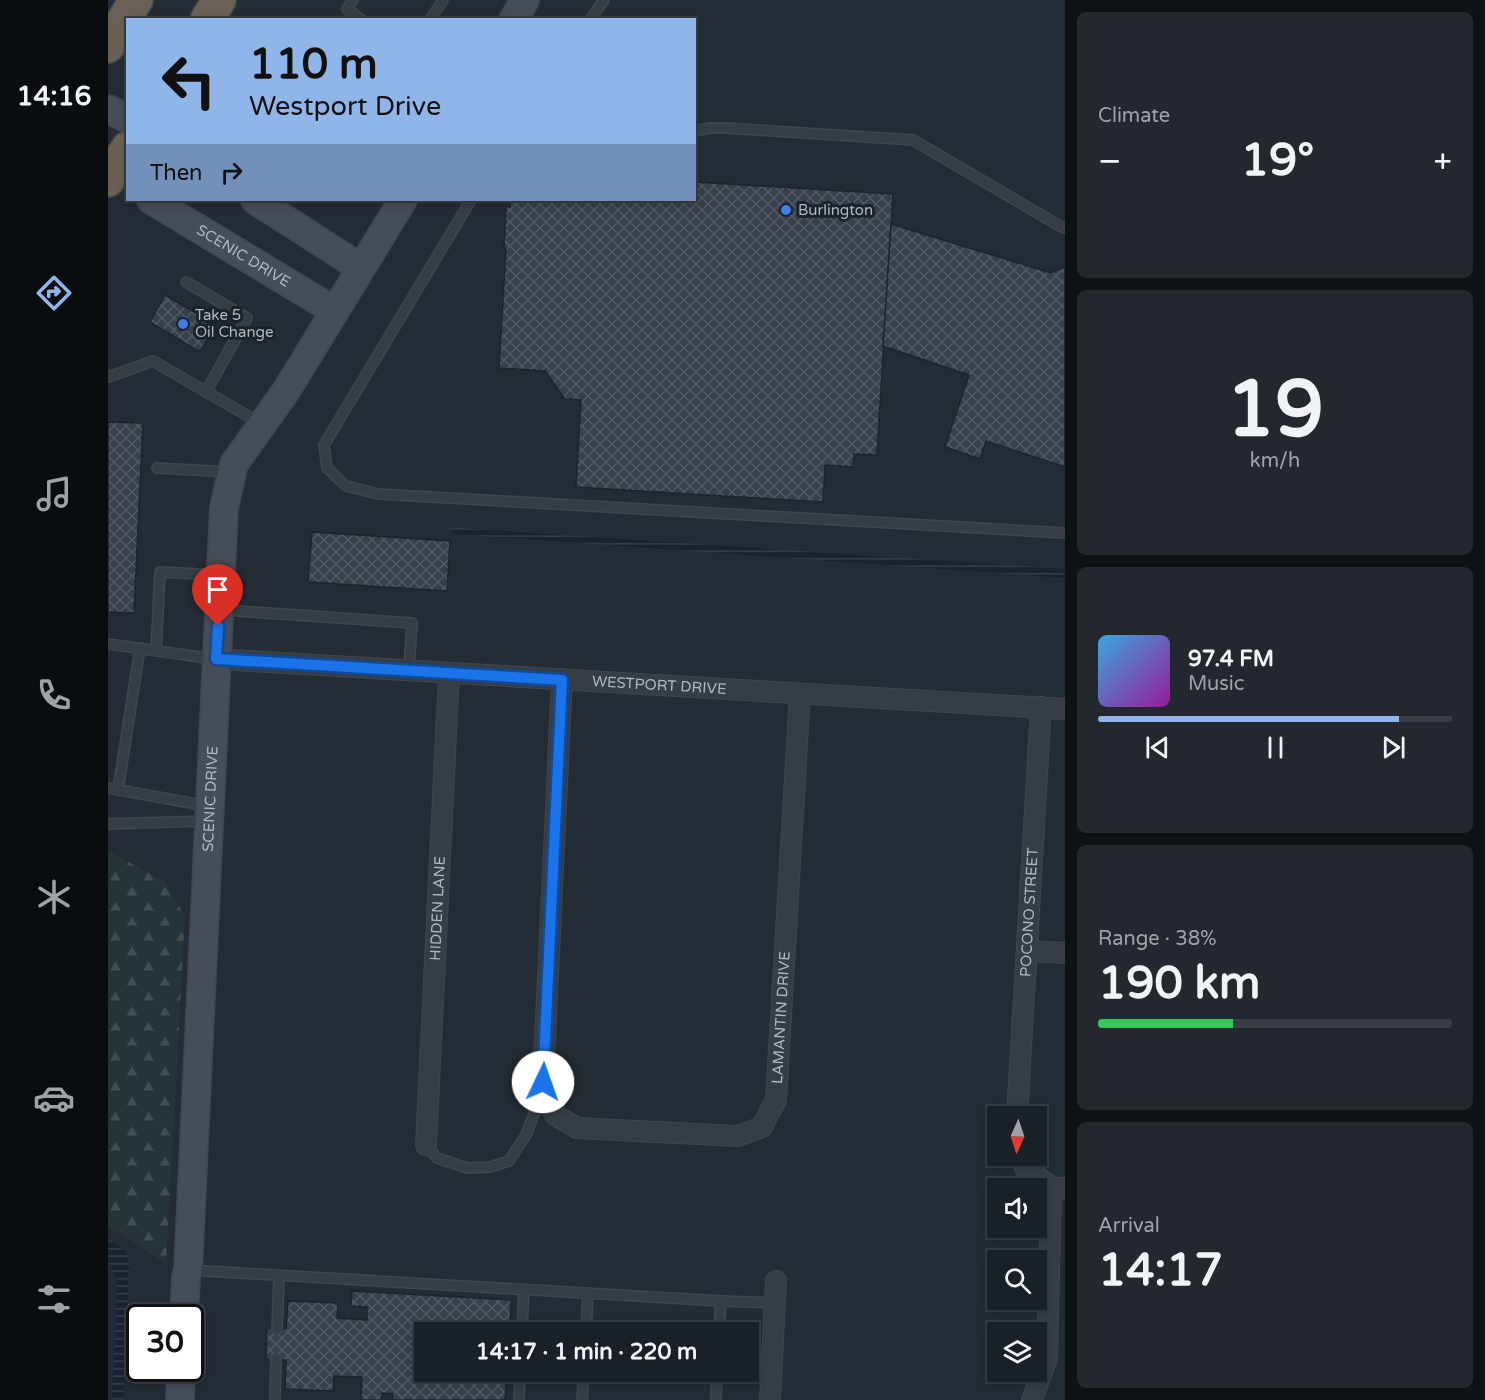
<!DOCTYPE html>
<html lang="en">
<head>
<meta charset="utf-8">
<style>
  :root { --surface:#1a2027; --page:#23282f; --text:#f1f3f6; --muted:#9fa3a7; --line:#383e44; --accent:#8fb5e9 }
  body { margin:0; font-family:"Varela Round",sans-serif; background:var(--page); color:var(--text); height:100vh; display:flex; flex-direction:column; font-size:22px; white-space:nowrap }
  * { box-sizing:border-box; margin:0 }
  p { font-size:20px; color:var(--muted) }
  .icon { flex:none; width:33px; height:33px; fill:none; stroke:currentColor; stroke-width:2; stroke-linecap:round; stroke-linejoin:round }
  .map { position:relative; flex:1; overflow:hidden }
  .sheet { display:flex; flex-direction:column; gap:12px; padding:12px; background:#0e1215; width:420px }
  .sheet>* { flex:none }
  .guide { position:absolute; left:18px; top:18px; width:570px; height:183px; border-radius:0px; box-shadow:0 3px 9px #0003,0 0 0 2px var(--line); background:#8fb5e9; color:#111; overflow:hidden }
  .needle { width:39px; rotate:183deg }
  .tools { position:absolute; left:879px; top:1106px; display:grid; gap:12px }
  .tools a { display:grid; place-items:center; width:60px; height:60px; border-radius:0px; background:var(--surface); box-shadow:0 3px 9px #0003,0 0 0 2px var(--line); font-size:30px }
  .speed { position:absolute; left:18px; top:1304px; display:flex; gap:12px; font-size:30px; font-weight:700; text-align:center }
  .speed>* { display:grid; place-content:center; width:78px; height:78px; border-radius:50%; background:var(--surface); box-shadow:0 3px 9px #0003,0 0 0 2px var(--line); line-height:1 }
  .speed .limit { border:3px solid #111; border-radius:9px; background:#fff; color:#111 }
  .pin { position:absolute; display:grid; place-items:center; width:51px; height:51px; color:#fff; margin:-62px -26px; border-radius:50% 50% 50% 0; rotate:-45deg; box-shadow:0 0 6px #0007 }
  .pin .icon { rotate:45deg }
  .me { position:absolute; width:66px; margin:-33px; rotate:3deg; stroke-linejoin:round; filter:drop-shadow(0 0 4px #0008) }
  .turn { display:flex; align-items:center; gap:21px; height:126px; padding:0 24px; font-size:27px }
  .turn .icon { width:78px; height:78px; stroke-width:2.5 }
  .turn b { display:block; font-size:42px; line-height:51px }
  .then { display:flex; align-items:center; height:57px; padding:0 24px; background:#0003; gap:12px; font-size:22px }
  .big { font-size:45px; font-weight:700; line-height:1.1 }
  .sheet .tile { flex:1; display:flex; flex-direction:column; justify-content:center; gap:9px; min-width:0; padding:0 21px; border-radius:9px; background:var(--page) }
  .sheet .dial { align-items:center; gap:0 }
  .dial b { font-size:78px; line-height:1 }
  .song { display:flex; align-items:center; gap:18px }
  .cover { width:72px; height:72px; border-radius:9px; background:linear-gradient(135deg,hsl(200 70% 55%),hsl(300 70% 35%)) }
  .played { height:6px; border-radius:3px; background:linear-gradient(90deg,var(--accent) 85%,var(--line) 85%) }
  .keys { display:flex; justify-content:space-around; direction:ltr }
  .heat { display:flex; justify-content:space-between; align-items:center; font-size:33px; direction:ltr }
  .charge { height:9px; border-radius:4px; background:linear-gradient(90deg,#34c759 38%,var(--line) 0) }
  .trip { position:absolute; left:306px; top:1322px; width:345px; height:60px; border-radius:0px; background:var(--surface); box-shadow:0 3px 9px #0003,0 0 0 2px var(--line); font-weight:700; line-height:60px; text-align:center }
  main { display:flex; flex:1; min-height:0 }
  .dock { display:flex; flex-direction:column; width:108px; justify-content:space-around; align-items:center; background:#0a0d10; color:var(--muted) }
  .dock .icon { width:42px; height:42px }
  .dock .on { color:var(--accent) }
  .dock b { font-size:27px; color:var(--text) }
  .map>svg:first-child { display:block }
</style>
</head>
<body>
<main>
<nav class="dock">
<b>14:16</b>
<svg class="icon on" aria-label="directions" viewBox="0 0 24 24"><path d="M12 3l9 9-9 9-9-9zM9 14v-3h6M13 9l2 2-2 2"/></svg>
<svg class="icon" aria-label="music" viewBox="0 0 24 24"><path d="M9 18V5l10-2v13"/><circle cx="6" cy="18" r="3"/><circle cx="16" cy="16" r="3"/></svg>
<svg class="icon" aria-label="phone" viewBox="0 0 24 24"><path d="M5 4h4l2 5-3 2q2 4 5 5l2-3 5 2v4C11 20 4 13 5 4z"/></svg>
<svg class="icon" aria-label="climate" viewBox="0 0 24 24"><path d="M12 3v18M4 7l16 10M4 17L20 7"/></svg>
<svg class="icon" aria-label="car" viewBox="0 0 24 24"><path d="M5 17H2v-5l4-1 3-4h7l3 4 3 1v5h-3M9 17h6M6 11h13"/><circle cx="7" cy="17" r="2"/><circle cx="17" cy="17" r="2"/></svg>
<svg class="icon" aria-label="filters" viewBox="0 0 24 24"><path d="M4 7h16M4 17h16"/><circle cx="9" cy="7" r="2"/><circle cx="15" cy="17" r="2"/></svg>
</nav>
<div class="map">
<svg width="957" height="1400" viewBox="0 0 957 1400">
  <defs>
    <pattern id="forest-firs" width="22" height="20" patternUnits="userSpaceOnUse" patternTransform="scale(1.5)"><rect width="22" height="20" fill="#253436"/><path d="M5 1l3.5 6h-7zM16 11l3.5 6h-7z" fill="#424f51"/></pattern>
    <pattern id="water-rules" width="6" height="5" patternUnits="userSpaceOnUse" patternTransform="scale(1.5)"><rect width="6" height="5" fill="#182330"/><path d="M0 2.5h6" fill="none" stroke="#37414c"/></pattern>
    <pattern id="building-cross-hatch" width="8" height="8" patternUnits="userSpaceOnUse" patternTransform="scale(1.5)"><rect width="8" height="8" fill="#363f4b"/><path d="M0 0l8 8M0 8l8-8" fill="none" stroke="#515963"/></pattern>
  </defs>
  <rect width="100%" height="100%" fill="#232b34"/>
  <!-- forest -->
  <polygon fill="url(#forest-firs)" points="0,851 56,881 77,916 58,1263 0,1227"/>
  <!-- water -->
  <g fill="url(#water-rules)">
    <polygon points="339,527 957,569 957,578 346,534"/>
    <polygon points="0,1238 16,1251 21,1262 16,1400 4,1400 9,1280 0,1262"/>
  </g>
  <!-- building -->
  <g fill="url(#building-cross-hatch)" stroke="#1d242c" stroke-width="1.5">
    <polygon points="586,182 785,194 769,455 746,454 745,467 717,465 715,502 468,487 473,400 457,399 437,371 391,368 398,248 396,248 398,207 402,207 402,200 586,200"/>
    <polygon points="783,224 943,273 957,267 957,467 878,441 872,459 837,447 861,375 775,346"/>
    <polygon points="57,295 108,325 92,352 42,322"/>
    <polygon points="0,422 35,423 26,613 0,612"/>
    <polygon points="204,532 342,541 339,591 200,582"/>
    <polygon points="244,1291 403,1300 402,1332 316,1332 316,1371 429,1371 429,1376 399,1374 397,1400 284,1400 285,1394 274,1393 273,1400 253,1400 254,1377 226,1376 225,1391 177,1389 178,1360 158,1359 159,1328 178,1329 180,1301 230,1303 229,1318 259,1320 259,1307 243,1306"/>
  </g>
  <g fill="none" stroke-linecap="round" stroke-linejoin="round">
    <!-- lane casing -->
    <g stroke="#3f464f" stroke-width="12">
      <g id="lane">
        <polyline points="245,0 239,9 254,20"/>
        <polyline points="322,20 335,0"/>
        <polyline points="482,20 496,0"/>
        <polyline points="586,131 602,128 618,128 805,140 950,225 957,228"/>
        <polyline points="363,200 216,445 219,468 238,486 270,494 957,533"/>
        <polyline points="78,282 139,318 98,392"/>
        <polyline points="0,377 45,361 152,423"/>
        <polyline points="49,468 122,472"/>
        <polyline points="115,610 304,623 301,670"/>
        <polyline points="0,644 106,659"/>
        <polyline points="48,650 52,572 112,575"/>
        <polyline points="0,788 99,806"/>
        <polyline points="10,790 32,648"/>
        <polyline points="0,824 98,821"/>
        <polyline points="318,1145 329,1158 359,1168 382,1167 401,1161 418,1135 429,1106 437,1090"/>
        <polyline points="81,1270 613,1301 611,1332"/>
        <polyline points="613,1301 667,1303"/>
        <polyline points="169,1329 171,1276"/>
        <polyline points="414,1332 416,1289"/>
        <polyline points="478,1332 480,1293"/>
        <polyline points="167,1400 168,1359"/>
        <polyline points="411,1400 412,1375"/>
        <polyline points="474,1400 476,1371"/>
        <polyline points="608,1400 609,1371"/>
      </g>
    </g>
    <!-- street casing -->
    <g stroke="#3f464f" stroke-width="22">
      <g id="street">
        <path id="s1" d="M 108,659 L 957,709"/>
        <path id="s2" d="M 454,679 L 435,1082 L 447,1115 L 469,1128 L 630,1136 L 654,1127 L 668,1100 L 692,694"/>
        <polyline points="919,951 957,953"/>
        <path id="s3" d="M 909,1116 L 933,707"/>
        <path id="s4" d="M 318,1145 L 341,673"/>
        <polyline points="912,1155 917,1168 943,1187 957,1188"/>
        <polyline points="662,1400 668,1281"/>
        <polyline points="924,1400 939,1358 943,1187"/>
      </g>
    </g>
    <!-- secondary casing -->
    <g stroke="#3f464f" stroke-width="30">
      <g id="secondary">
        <polyline points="405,20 417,0"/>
        <polyline points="0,109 20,119"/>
        <path id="s5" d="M 43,200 L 227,311"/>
        <polyline points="147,200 253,268"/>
        <path id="s6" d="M 76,1317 L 78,1277 L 80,1270 L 116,508 L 126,464 L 178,391 L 295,200"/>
        <polyline points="72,1400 73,1368"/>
      </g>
    </g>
    <!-- highway casing -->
    <g stroke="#414850" stroke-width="36">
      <g id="highway">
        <polyline points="99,20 111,0"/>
        <polyline points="0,46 28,0"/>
        <polyline points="0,180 20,148"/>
      </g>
    </g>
    <!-- lane -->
    <use href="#lane" stroke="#363d45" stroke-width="9"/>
    <!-- street -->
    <use href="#street" stroke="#363d45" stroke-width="20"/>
    <!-- secondary -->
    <use href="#secondary" stroke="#454d58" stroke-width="27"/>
    <!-- highway -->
    <use href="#highway" stroke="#6a6154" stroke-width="33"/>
  </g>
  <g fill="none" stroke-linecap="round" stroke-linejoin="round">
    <!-- route casing -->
    <g stroke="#114b97" stroke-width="15">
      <polyline id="route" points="110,626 108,659 454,680 435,1082"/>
    </g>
    <!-- route -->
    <use href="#route" stroke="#1a73e8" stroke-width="10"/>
  </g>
  <!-- markers -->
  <g fill="#3f7fe0" stroke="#1c222a" stroke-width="2">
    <circle cx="678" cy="210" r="6"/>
    <circle cx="75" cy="324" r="6"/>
  </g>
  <g text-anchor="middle" stroke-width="6" stroke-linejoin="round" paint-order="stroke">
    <!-- poi labels -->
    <g font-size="15" fill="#b1b8c2" stroke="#1c222a" text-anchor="start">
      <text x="690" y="215">Burlington</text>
      <text x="87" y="320">Take 5<tspan x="87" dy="17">Oil Change</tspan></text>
    </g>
    <!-- street labels -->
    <g font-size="15" fill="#b1b8c2" stroke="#1c222a">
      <text dy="5" stroke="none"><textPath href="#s5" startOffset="108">SCENIC DRIVE</textPath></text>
      <text dy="5" stroke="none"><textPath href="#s1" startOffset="444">WESTPORT DRIVE</textPath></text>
      <text dy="5" stroke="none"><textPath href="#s6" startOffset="519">SCENIC DRIVE</textPath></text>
      <text dy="5" stroke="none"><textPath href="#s4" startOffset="237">HIDDEN LANE</textPath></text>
      <text dy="5" stroke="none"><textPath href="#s3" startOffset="204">POCONO STREET</textPath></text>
      <text dy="5" stroke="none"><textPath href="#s2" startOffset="764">LAMANTIN DRIVE</textPath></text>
    </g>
  </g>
</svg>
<div class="tools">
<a><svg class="needle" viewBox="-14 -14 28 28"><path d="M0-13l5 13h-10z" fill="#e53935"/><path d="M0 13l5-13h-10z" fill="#9fa3a7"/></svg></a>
<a><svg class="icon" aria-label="sound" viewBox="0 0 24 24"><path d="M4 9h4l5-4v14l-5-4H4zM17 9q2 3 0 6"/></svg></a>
<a><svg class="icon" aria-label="search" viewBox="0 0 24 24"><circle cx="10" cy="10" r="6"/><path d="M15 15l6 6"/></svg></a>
<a><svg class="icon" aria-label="layers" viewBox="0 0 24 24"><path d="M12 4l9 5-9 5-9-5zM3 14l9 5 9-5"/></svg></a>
</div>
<div class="speed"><div class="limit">30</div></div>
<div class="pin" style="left:110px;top:626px;background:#d93025"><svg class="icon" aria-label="arrive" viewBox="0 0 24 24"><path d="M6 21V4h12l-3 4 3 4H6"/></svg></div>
<svg class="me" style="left:435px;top:1082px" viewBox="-20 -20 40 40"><circle r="19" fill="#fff"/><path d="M0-13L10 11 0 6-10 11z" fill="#1a73e8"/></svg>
<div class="trip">14:17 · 1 min · 220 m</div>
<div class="guide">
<div class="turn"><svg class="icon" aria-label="left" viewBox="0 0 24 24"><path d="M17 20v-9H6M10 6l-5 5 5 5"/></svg><div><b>110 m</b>Westport Drive</div></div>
<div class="then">Then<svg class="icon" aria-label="right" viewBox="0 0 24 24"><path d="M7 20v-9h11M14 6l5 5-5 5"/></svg></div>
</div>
</div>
<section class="sheet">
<div class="tile"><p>Climate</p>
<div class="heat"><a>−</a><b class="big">19°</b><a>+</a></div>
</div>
<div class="tile dial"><b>19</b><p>km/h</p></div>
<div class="tile">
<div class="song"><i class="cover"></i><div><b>97.4 FM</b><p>Music</p></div></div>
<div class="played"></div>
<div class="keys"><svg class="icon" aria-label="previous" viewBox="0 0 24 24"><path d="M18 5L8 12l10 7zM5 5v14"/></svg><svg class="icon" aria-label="pause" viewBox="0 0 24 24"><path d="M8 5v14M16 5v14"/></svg><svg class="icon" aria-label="next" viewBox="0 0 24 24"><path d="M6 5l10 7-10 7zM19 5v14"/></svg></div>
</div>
<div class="tile"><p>Range · 38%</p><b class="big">190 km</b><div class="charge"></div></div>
<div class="tile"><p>Arrival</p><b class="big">14:17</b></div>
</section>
</main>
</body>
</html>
